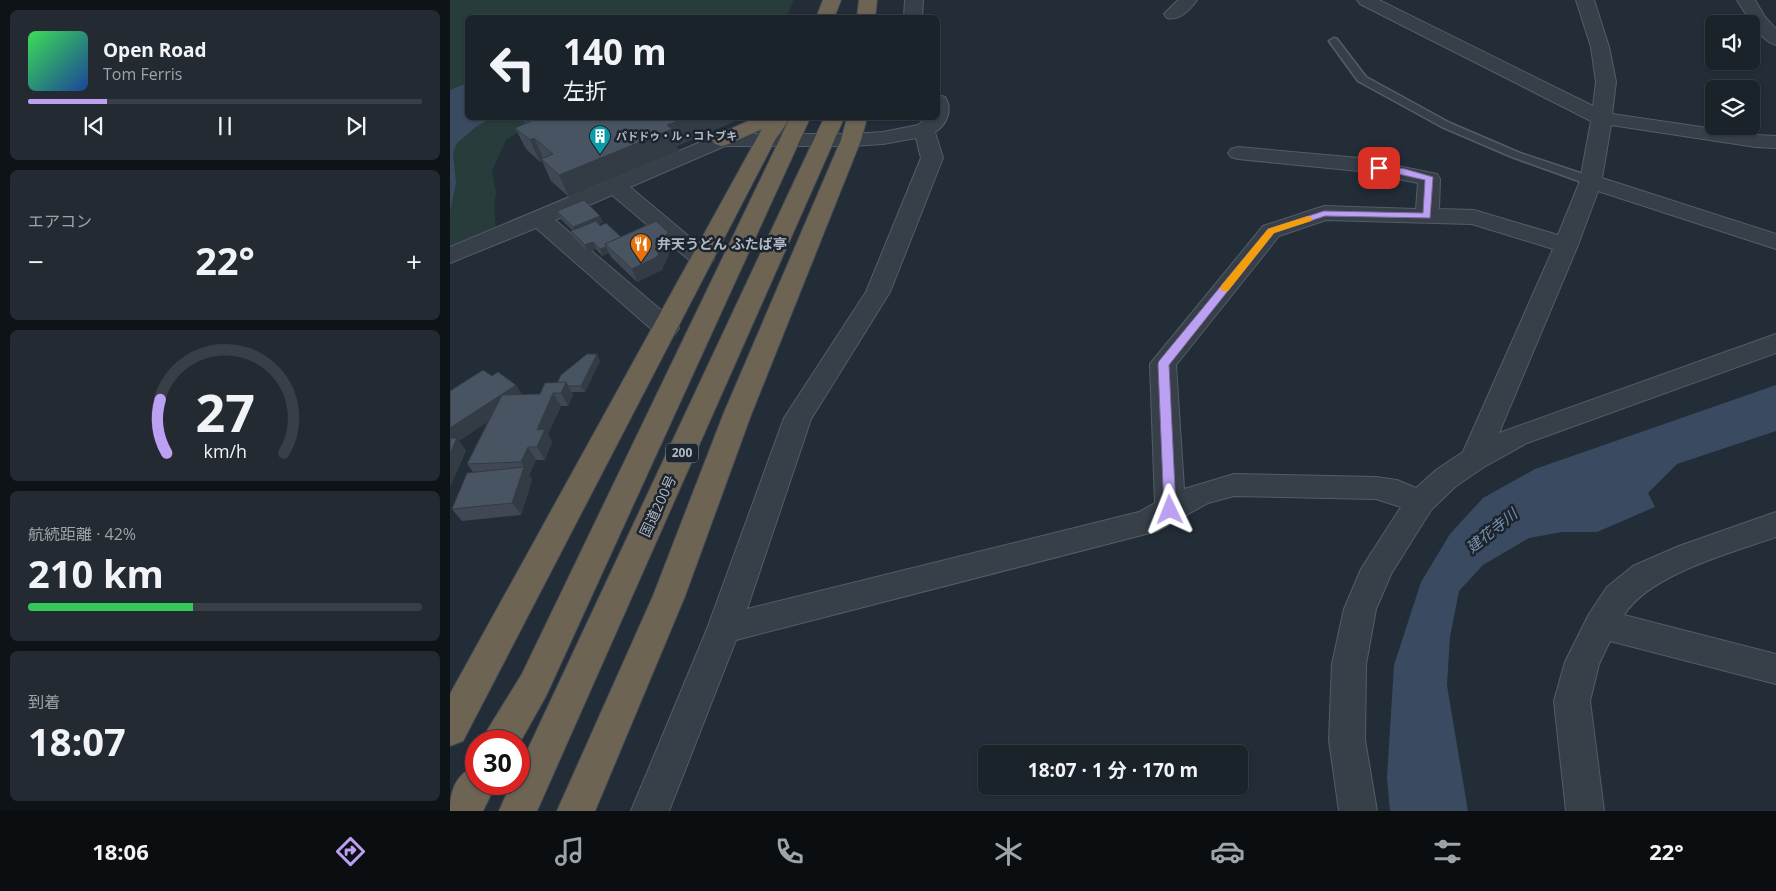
<!DOCTYPE html>
<html lang="ja">
<head>
<meta charset="utf-8">
<style>
  :root { --surface:#1a222a; --page:#232a32; --text:#f1f3f6; --muted:#9fa4a8; --line:#383f47; --accent:#bca0f2 }
  body { margin:0; font-family:"Open Sans","Noto Sans JP",sans-serif; background:var(--page); color:var(--text); height:100vh; display:flex; flex-direction:column; font-size:19px; white-space:nowrap }
  * { box-sizing:border-box; margin:0 }
  p { font-size:16px; color:var(--muted) }
  .icon { flex:none; width:28px; height:28px; fill:none; stroke:currentColor; stroke-width:2; stroke-linecap:round; stroke-linejoin:round }
  .map { position:relative; flex:1; overflow:hidden }
  .details { display:flex; flex-direction:column; gap:10px; padding:10px; background:#0e1317; width:450px }
  .details>* { flex:none }
  .banner { position:absolute; left:15px; top:15px; width:475px; height:105px; border-radius:8px; box-shadow:0 1px 4px #0004,0 0 0 1px var(--line); background:#1a222a; color:var(--text); overflow:hidden }
  .buttons { position:absolute; left:1255px; top:15px; display:grid; gap:10px }
  .buttons a { display:grid; place-items:center; width:55px; height:55px; border-radius:8px; background:var(--surface); box-shadow:0 1px 4px #0004,0 0 0 1px var(--line); font-size:25px }
  .speed { position:absolute; left:15px; top:730px; display:flex; gap:10px; font-size:25px; font-weight:700; text-align:center }
  .speed>* { display:grid; place-content:center; width:65px; height:65px; border-radius:50%; background:var(--surface); box-shadow:0 1px 4px #0004,0 0 0 1px var(--line); line-height:1 }
  .speed .limit { border:8px solid #d22; background:#fff; color:#111 }
  .pin { position:absolute; display:grid; place-items:center; width:42px; height:42px; color:#fff; margin:-21px; border-radius:10px; box-shadow:0 2px 8px #0006 }
  .me { position:absolute; width:55px; margin:-28px; rotate:358deg; stroke-linejoin:round; filter:drop-shadow(0 0 4px #0008) }
  .turn { display:flex; align-items:center; gap:18px; height:105px; padding:0 15px; font-size:22px }
  .turn .icon { width:65px; height:65px; stroke-width:2.5 }
  .turn b { display:block; font-size:35px; line-height:42px }
  .big { font-size:38px; font-weight:700; line-height:1.1 }
  .details .widget { flex:1; display:flex; flex-direction:column; justify-content:center; gap:8px; min-width:0; padding:0 18px; border-radius:8px; background:var(--page) }
  .details .dial { align-items:center; gap:0 }
  .dial svg { height:130px; overflow:visible; fill:none; stroke:var(--line); stroke-width:7; stroke-linecap:round; text-anchor:middle }
  .dial text { fill:var(--text); stroke:none }
  .song { display:flex; align-items:center; gap:15px }
  .cover { width:60px; height:60px; border-radius:8px; background:linear-gradient(135deg,hsl(130 70% 55%),hsl(220 70% 35%)) }
  .played { height:5px; border-radius:2px; background:linear-gradient(90deg,var(--accent) 20%,var(--line) 20%) }
  .keys { display:flex; justify-content:space-around; direction:ltr }
  .heat { display:flex; justify-content:space-between; align-items:center; font-size:28px; direction:ltr }
  .charge { height:8px; border-radius:4px; background:linear-gradient(90deg,#34c759 42%,var(--line) 0) }
  .trip { position:absolute; left:528px; top:745px; width:270px; height:50px; border-radius:8px; background:var(--surface); box-shadow:0 1px 4px #0004,0 0 0 1px var(--line); font-weight:700; line-height:50px; text-align:center }
  .dock { display:flex; height:80px; justify-content:space-around; align-items:center; background:#0a0e11; color:var(--muted) }
  .dock .icon { width:35px; height:35px }
  .dock .active { color:var(--accent) }
  .dock b { font-size:22px; color:var(--text) }
  main { display:flex; flex:1; min-height:0 }
  .map>svg:first-child { display:block }
</style>
</head>
<body>
<main>
<section class="details">
<div class="widget">
<div class="song"><i class="cover"></i><div><b>Open Road</b><p>Tom Ferris</p></div></div>
<div class="played"></div>
<div class="keys"><svg class="icon" aria-label="previous" viewBox="0 0 24 24"><path d="M18 5L8 12l10 7zM5 5v14"/></svg><svg class="icon" aria-label="pause" viewBox="0 0 24 24"><path d="M8 5v14M16 5v14"/></svg><svg class="icon" aria-label="next" viewBox="0 0 24 24"><path d="M6 5l10 7-10 7zM19 5v14"/></svg></div>
</div>
<div class="widget"><p>エアコン</p>
<div class="heat"><a>−</a><b class="big">22°</b><a>+</a></div>
</div>
<div class="widget dial"><svg viewBox="0 0 100 80">
<path d="M14 69A42 42 0 1 1 86 69"/>
<path d="M14 69A42 42 0 0 1 10 36" stroke="#bca0f2"/>
<text x="50" y="56" font-size="32" font-weight="700">27</text>
<text x="50" y="72" font-size="11">km/h</text>
</svg></div>
<div class="widget"><p>航続距離 · 42%</p><b class="big">210 km</b><div class="charge"></div></div>
<div class="widget"><p>到着</p><b class="big">18:07</b></div>
</section>
<div class="map">
<svg width="1326" height="811" viewBox="0 0 1326 811">
  <rect width="100%" height="100%" fill="#232d38"/>
  <!-- green -->
  <polygon fill="#283c3c" points="0,0 344,0 336,17 18,18 18,118 92,118 56,140 42,171 46,192 44,207 46,229 0,248"/>
  <!-- water -->
  <g fill="#394a61">
    <polygon points="17,83 18,118 42,118 27,126 7,143 3,153 6,183 0,212 0,90"/>
    <polygon points="1326,385 1326,431 1227,464 1198,493 1205,507 1147,532 1112,532 1079,538 1033,565 1009,591 1000,637 997,685 1018,811 940,811 937,778 944,665 971,582 1000,534 1033,498 1085,469"/>
  </g>
  <g fill="none" stroke-linecap="round" stroke-linejoin="round">
    <!-- lane casing -->
    <g stroke="#555c67" stroke-width="3">
      <polygon id="lane" points="884,38 887,39 916,77 1000,123 1070,153 1145,178 1147,181 1141,185 1137,184 1062,157 992,127 908,81 879,41"/>
    </g>
    <!-- street casing -->
    <g stroke="#555c67" stroke-width="2">
      <g id="street">
        <polygon points="455,0 473,0 472,18 454,18"/>
        <path d="M 728,0 L 747,0 C 740,10 730,21 717,18 L 714,14 Z"/>
        <path d="M 907,0 L 929,0 L 1143,106 L 1146,82 L 1141,47 L 1126,0 L 1144,0 L 1159,47 L 1166,82 L 1162,114 L 1306,135 L 1326,136 L 1326,148 L 1306,147 L 1161,125 L 1152,178 L 1326,234 L 1326,249 L 1148,191 L 1128,245 L 1049,433 L 1326,334 L 1326,353 L 1077,443 L 1034,467 L 1006,486 L 981,510 L 941,574 L 926,609 L 916,664 L 915,740 L 927,811 L 889,811 L 879,740 L 882,664 L 894,609 L 911,569 L 951,507 L 926,499 L 784,496 L 758,503 L 707,531 L 696,534 L 286,640 L 219,811 L 181,811 L 257,629 L 334,418 L 416,292 L 471,158 L 466,138 L 433,144 L 401,146 L 275,146 L 180,187 L 260,254 L 264,259 L 260,264 L 252,266 L 244,264 L 162,195 L 105,220 L 225,322 L 229,328 L 225,334 L 216,337 L 207,334 L 86,228 L 0,263 L 0,247 L 265,136 L 272,134 L 401,134 L 433,132 L 468,125 L 477,118 L 488,118 L 488,95 L 495,97 C 503,109 497,125 485,132 L 493,158 L 440,292 L 361,419 L 297,609 L 689,512 L 705,503 L 700,364 L 813,226 L 874,206 L 966,209 L 968,183 L 909,171 L 788,159 L 781,157 L 778,153 L 781,149 L 788,147 L 909,158 L 987,174 L 990,179 L 989,209 L 1024,210 L 1108,235 L 1130,181 L 1141,121 L 910,4 ZM 876,220 L 1022,224 L 1103,249 L 1013,452 L 986,470 L 966,488 L 947,480 L 926,477 L 784,474 L 734,489 L 726,365 L 829,236 Z"/>
        <path d="M 1287,0 L 1305,0 L 1315,17 L 1326,29 L 1326,45 C 1310,41 1296,14 1287,0 Z"/>
        <path d="M 1326,512 L 1326,537 C 1281,553 1200,574 1174,615 L 1326,654 L 1326,684 L 1160,641 L 1149,664 L 1140,701 L 1154,811 L 1116,811 L 1104,701 L 1115,662 L 1139,614 L 1157,587 L 1183,566 L 1229,546 Z"/>
      </g>
    </g>
    <!-- highway casing -->
    <g stroke="#424954" stroke-width="2">
      <g id="highway">
        <polygon points="373,0 391,0 384,18 366,18"/>
        <polygon points="409,0 427,0 425,18 407,18"/>
        <polygon points="305,118 360,118 96,696 69,744 69,741 33,741 38,729 72,674 340,118 325,140 13,741 0,746 0,694 312,129 279,144 272,146 265,144 262,140 265,136"/>
        <polygon points="374,118 394,118 87,811 49,811 61,784 69,784 69,768"/>
        <polygon points="397,118 417,118 411,140 301,415 235,596 145,811 107,811 203,596 273,415 391,140"/>
        <path d="M 26,766 L 26,784 L 46,784 L 33,811 L 0,811 C 0,790 6,774 26,766 Z"/>
      </g>
    </g>
    <!-- lane -->
    <use href="#lane" fill="#373f49" fill-rule="evenodd"/>
    <!-- street -->
    <use href="#street" fill="#373f49" fill-rule="evenodd"/>
    <!-- highway -->
    <use href="#highway" fill="#6e6454" fill-rule="evenodd"/>
  </g>
  <!-- wall -->
  <g fill="#3f4854">
    <polygon points="72,118 281,118 283,122 227,146 229,151 119,197 101,181 92,161 90,162 76,149 65,128 75,124"/>
    <polygon points="107,211 153,222 149,224 171,237 223,244 212,270 187,282 161,257 159,253 152,256 146,249 138,252 124,238 121,231 123,231 110,218"/>
    <polygon points="147,354 150,361 135,392 121,392 123,395 118,406 111,406 98,434 102,442 95,460 86,460 79,475 82,480 71,515 12,521 2,509 23,472 17,464 38,421 9,441 16,451 0,487 0,391 42,376 66,385 72,395 90,394"/>
  </g>
  <!-- shaded-wall -->
  <g fill="#333b45">
    <polygon points="236,118 281,118 283,122 227,146 229,151 119,197 109,175 217,125"/>
    <polygon points="84,138 94,160 91,159 92,161 90,162 80,140"/>
    <polygon points="150,216 153,222 126,233 123,227"/>
    <polygon points="218,232 223,244 212,270 187,282 182,269"/>
    <polygon points="143,242 146,249 138,252 135,245"/>
    <polygon points="156,247 159,253 152,256 150,249"/>
    <polygon points="147,354 150,361 135,392 131,386"/>
    <polygon points="116,382 123,395 118,406 111,393"/>
    <polygon points="66,385 74,398 9,441 16,451 0,487 0,454 4,444 0,437 0,428"/>
    <polygon points="103,393 111,406 98,434 102,442 95,460 87,447 87,430"/>
    <polygon points="78,447 86,460 79,475 82,480 71,515 62,503 74,467 71,462"/>
  </g>
  <!-- building -->
  <g fill="#495462" stroke="#333b45">
    <polygon points="76,118 236,118 217,125 222,129 109,175 91,159 103,154 84,138 80,140 65,128 81,121"/>
    <polygon points="134,200 150,216 123,227 107,211"/>
    <polygon points="146,221 150,226 156,223 171,237 155,244 156,247 150,249 143,242 135,245 121,231"/>
    <polygon points="206,221 218,232 207,257 182,269 155,244"/>
    <polygon points="137,354 147,354 131,386 118,386 116,382 107,383 111,375"/>
    <polygon points="33,370 42,376 48,372 66,385 0,428 0,391"/>
    <polygon points="116,382 111,393 103,393 87,430 95,429 87,447 78,447 71,462 17,464 52,395 90,394 95,383"/>
    <polygon points="0,438 7,438 0,454"/>
    <polygon points="74,467 62,503 2,509 17,473"/>
  </g>
  <!-- route -->
  <polygon fill="#bca0f2" stroke="#7a689d" points="929,165 955,169 983,177 980,218 875,216 824,233 719,365 726,510 724,513 715,513 714,510 708,364 709,361 818,229 874,211 973,213 975,180 926,169 924,168"/>
  <!-- slow -->
  <polygon fill="#f59e0b" points="858,216 863,219 861,221 824,233 778,291 771,291 771,286 818,229"/>
  <!-- icons -->
  <defs>
    <g id="building-pin" transform="scale(1.125)"><path d="M0 17L-7.5 6A9.5 9.5 0 1 1 7.5 6Z" fill="#0f9aa8" stroke="#1c242e"/><path d="M-4-6H4V6H1V3H-1V6H-4ZM-2.5-4.3h1.7v1.8h-1.7ZM.8-4.3h1.7v1.8H.8ZM-2.5-1h1.7V.8h-1.7ZM.8-1h1.7V.8H.8Z" fill="#fff"/></g>
    <g id="restaurant-pin" transform="scale(1.125)"><path d="M0 17L-7.5 6A9.5 9.5 0 1 1 7.5 6Z" fill="#e8710a" stroke="#1c242e"/><path d="M-5-6h1v4h1v-4h1v4h1v-4h1v5L-1.5 .5V6h-2V.5L-5-1ZM5-6V6H3V1.5H1.5Q1.5-4 5-6Z" fill="#fff"/></g>
  </defs>
  <g fill-rule="evenodd">
    <use href="#building-pin" x="150" y="136"/>
    <use href="#restaurant-pin" x="191" y="244"/>
  </g>
  <g text-anchor="middle" stroke-width="5" stroke-linejoin="round" paint-order="stroke">
    <!-- far-poi labels -->
    <g font-size="11" font-weight="bold" fill="#b2b9c5" stroke="#1c242e" text-anchor="start">
      <text x="166" y="140">パドドゥ・ル・コトブキ</text>
    </g>
    <!-- shield labels -->
    <rect fill="#1c242e" stroke="#858c98" stroke-width="1" x="216" y="443.5" width="32" height="19" rx="4"/>
    <g font-size="12" font-weight="bold" fill="#b2b9c5">
      <text x="232" y="457">200</text>
    </g>
    <!-- poi labels -->
    <g font-size="14" font-weight="bold" fill="#b2b9c5" stroke="#1c242e" text-anchor="start">
      <text x="207" y="249">弁天うどん ふたば亭</text>
    </g>
    <!-- street labels -->
    <g font-size="14" fill="#b2b9c5" stroke="#1c242e">
      <text transform="translate(208 506) rotate(-65)" y="5">国道200号</text>
    </g>
    <!-- water labels -->
    <g font-size="15" font-style="italic" fill="#7c90ab" stroke="#1c242e">
      <text transform="translate(1042 531) rotate(-39)" y="5">建花寺川</text>
    </g>
  </g>
</svg>
<div class="buttons">
<a><svg class="icon" aria-label="sound" viewBox="0 0 24 24"><path d="M4 9h4l5-4v14l-5-4H4zM17 9q2 3 0 6"/></svg></a>
<a><svg class="icon" aria-label="layers" viewBox="0 0 24 24"><path d="M12 4l9 5-9 5-9-5zM3 14l9 5 9-5"/></svg></a>
</div>
<div class="speed"><div class="limit">30</div></div>
<div class="pin" style="left:929px;top:168px;background:#d93025"><svg class="icon" aria-label="arrive" viewBox="0 0 24 24"><path d="M6 21V4h12l-3 4 3 4H6"/></svg></div>
<svg class="me" style="left:720px;top:510px" viewBox="-20 -20 40 40"><path d="M0-17L14 15 0 8-14 15z" fill="#bca0f2" stroke="#fff" stroke-width="4"/></svg>
<div class="trip">18:07 · 1 分 · 170 m</div>
<div class="banner">
<div class="turn"><svg class="icon" aria-label="left" viewBox="0 0 24 24"><path d="M17 20v-9H6M10 6l-5 5 5 5"/></svg><div><b>140 m</b>左折</div></div>
</div>
</div>
</main>
<nav class="dock">
<b>18:06</b>
<svg class="icon active" aria-label="directions" viewBox="0 0 24 24"><path d="M12 3l9 9-9 9-9-9zM9 14v-3h6M13 9l2 2-2 2"/></svg>
<svg class="icon" aria-label="music" viewBox="0 0 24 24"><path d="M9 18V5l10-2v13"/><circle cx="6" cy="18" r="3"/><circle cx="16" cy="16" r="3"/></svg>
<svg class="icon" aria-label="phone" viewBox="0 0 24 24"><path d="M5 4h4l2 5-3 2q2 4 5 5l2-3 5 2v4C11 20 4 13 5 4z"/></svg>
<svg class="icon" aria-label="climate" viewBox="0 0 24 24"><path d="M12 3v18M4 7l16 10M4 17L20 7"/></svg>
<svg class="icon" aria-label="car" viewBox="0 0 24 24"><path d="M5 17H2v-5l4-1 3-4h7l3 4 3 1v5h-3M9 17h6M6 11h13"/><circle cx="7" cy="17" r="2"/><circle cx="17" cy="17" r="2"/></svg>
<svg class="icon" aria-label="filters" viewBox="0 0 24 24"><path d="M4 7h16M4 17h16"/><circle cx="9" cy="7" r="2"/><circle cx="15" cy="17" r="2"/></svg>
<b>22°</b>
</nav>
</body>
</html>
